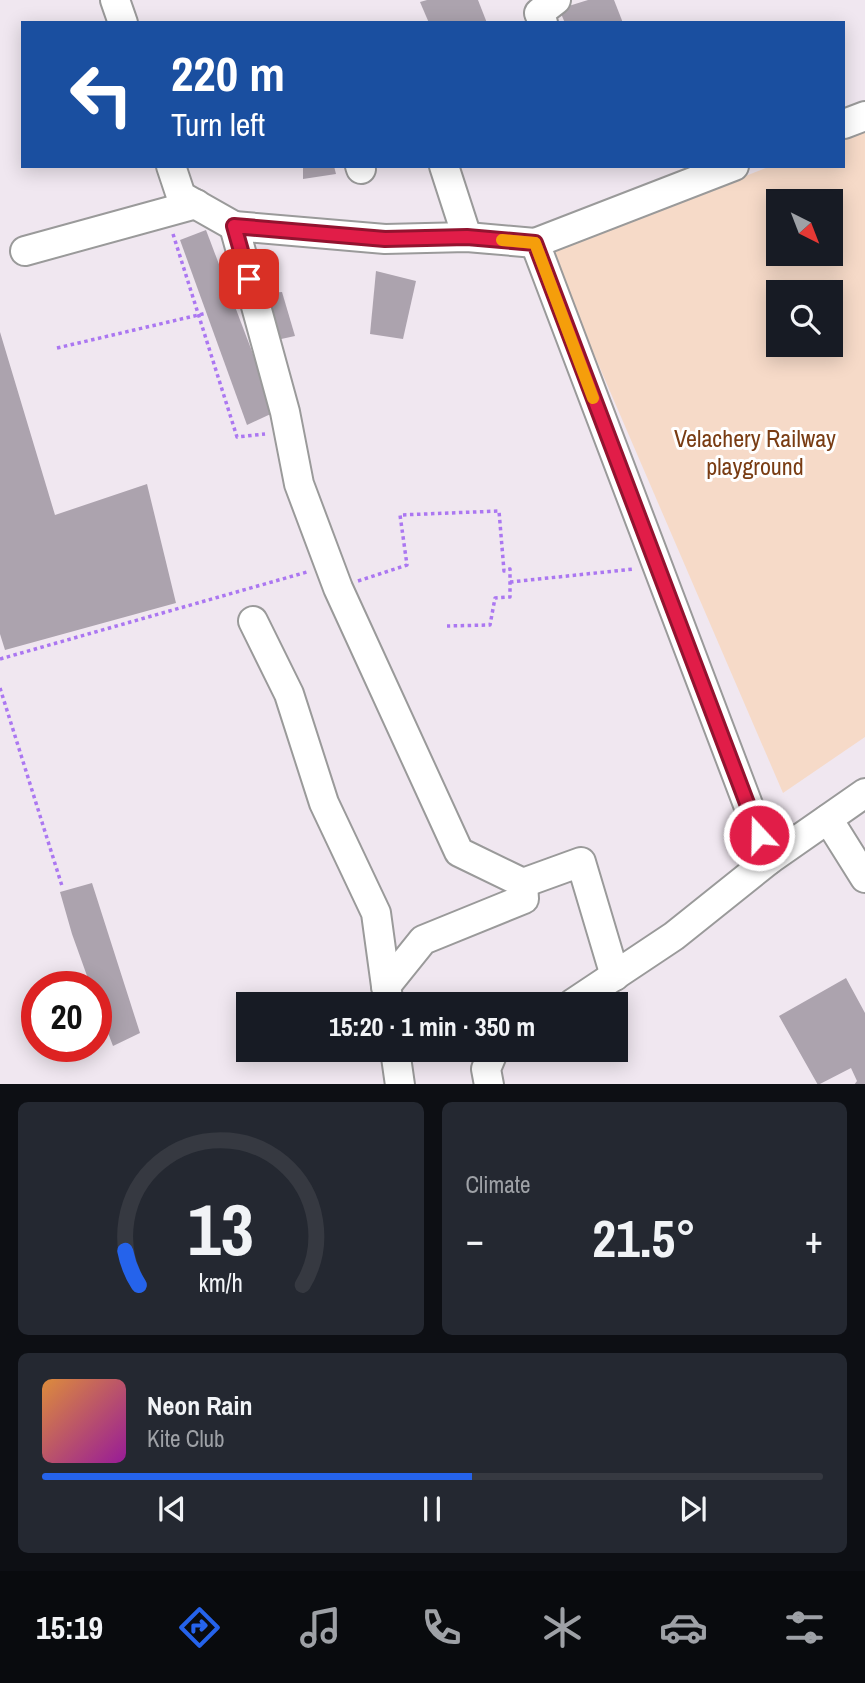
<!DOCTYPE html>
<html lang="en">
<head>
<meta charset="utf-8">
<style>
  :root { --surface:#171b24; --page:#242831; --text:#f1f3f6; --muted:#9ea1a6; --line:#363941; --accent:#2563eb }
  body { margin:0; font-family:"Archivo Narrow",sans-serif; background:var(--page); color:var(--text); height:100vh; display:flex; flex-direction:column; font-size:26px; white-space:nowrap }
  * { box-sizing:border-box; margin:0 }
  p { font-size:23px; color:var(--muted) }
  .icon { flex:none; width:38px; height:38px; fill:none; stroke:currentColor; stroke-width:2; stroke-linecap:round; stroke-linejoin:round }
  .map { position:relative; height:1084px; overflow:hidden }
  .drawer { display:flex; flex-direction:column; gap:18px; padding:18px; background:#0d0f14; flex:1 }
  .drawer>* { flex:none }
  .top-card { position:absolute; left:21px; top:21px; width:824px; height:147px; border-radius:0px; box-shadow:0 4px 18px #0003; background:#1a4fa0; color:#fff; overflow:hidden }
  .needle { width:46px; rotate:138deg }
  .controls { position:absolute; left:766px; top:189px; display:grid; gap:14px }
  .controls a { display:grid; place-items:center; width:77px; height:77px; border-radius:0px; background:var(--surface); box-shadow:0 4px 18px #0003; font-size:35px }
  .speed { position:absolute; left:21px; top:971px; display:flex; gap:14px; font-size:35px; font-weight:700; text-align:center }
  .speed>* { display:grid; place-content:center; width:91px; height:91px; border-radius:50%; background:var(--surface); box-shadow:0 4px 18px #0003; line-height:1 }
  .speed .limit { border:10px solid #d22; background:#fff; color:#111 }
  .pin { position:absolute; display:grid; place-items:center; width:60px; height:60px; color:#fff; margin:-30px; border-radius:14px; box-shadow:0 4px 10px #0006 }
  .me { position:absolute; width:77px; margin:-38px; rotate:339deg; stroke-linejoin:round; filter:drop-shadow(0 0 5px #0008) }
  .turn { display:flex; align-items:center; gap:24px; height:147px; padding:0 35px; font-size:32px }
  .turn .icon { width:91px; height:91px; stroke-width:2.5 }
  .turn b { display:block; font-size:49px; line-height:60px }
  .big { font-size:52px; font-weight:700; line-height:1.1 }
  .drawer .tile { flex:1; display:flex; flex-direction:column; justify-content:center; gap:10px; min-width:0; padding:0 24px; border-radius:10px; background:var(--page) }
  .drawer .dial { align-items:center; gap:0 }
  .dial svg { height:182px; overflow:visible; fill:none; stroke:var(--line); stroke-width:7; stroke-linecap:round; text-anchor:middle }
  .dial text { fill:var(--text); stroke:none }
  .song { display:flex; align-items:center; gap:21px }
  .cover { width:84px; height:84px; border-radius:10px; background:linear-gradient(135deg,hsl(30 70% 55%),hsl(300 70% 35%)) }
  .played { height:7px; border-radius:4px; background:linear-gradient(90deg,var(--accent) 55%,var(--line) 55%) }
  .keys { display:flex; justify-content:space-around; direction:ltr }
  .heat { display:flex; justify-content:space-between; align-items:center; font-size:38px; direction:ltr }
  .drawer .tiles { flex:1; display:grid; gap:18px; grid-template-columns:1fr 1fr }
  .tile:last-child { grid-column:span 2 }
  .trip { position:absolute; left:236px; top:992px; width:392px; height:70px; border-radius:0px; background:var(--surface); box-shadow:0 4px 18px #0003; font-weight:700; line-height:70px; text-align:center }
  .menu { display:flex; height:112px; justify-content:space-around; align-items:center; background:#090b0e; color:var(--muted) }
  .menu .icon { width:49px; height:49px }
  .menu .current { color:var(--accent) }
  .menu b { font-size:32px; color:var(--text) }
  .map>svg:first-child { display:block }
</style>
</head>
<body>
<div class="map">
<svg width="865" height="1085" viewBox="0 0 865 1085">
  <rect width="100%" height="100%" fill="#f0e7f0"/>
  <!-- park -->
  <path fill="#f6dac8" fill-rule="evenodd" d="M 865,130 L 865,737 L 783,793 L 550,252 L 771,166 L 844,166 L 844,138 ZM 779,201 L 831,201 L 831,254 L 779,254 ZM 779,292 L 831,292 L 831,345 L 779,345 Z"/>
  <!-- building -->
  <g fill="#aca3ae">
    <polygon points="427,0 478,0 487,23 429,23 420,2"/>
    <polygon points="588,0 614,0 623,23 565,23 559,9"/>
    <polygon points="303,166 334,166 336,174 303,179"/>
    <polygon points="206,230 275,412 247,425 180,240"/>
    <polygon points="376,271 416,281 403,339 370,334"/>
    <polygon points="282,292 295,336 272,341 257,294"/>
    <polygon points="0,332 55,515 147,484 176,603 5,650 0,634"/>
    <polygon points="92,883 140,1033 113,1046 96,1001 96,987 91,987 72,934 60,892"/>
    <polygon points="846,978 865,1013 865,1085 854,1085 857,1081 851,1068 818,1085 779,1016"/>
  </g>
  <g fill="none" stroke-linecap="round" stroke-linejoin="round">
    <!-- minor casing -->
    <g stroke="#9a9a9a" stroke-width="32">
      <g id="minor">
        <polyline points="115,0 123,23"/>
        <polyline points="543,23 539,13 556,0"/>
        <polyline points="844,124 865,116"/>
        <polyline points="171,166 181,196 234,226"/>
        <polyline points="360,166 361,169"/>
        <polyline points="444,166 467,237"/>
        <polyline points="734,166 535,243 769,860"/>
        <polyline points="535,243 467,237 385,239 234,226 285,412 299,484 338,588 459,852 523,883 581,862 615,976"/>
        <polyline points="25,251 196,204"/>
        <polyline points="253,621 289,694 324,803 376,913 386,986"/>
        <polyline points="828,819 865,878"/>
        <polyline points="388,998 386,986 423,940 524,899 523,883"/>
        <polyline points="572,1004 674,936 769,860 865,793"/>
        <polyline points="395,1050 400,1085"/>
        <polyline points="489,1085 486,1069 494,1050"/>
      </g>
    </g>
    <!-- path -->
    <g stroke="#ab77f1" stroke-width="3.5" stroke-dasharray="3.5 3.5" stroke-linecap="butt">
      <polyline points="173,234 237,437 265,434"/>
      <polyline points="57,348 207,313"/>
      <polyline points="358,581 407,565 400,515 499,511 504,571 510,569 510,597 495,598 490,625 447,626"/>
      <polyline points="510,582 634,569"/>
      <polyline points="0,659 307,572"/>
      <polyline points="0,688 62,886"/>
    </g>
    <!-- minor -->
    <use href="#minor" stroke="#fff" stroke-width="28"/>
  </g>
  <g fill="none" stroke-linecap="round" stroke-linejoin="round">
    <!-- route casing -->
    <g stroke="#92132f" stroke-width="18">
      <polyline id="route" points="249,279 234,226 385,239 467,237 535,243 759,835"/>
    </g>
    <!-- route -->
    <use href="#route" stroke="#e11d48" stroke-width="12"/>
    <!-- slow -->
    <polyline stroke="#f59e0b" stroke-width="12" points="502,240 535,243 593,398"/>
  </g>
  <g text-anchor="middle" stroke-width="6" stroke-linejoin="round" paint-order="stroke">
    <!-- park labels -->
    <g font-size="24" fill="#793c13" stroke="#fff">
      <text x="755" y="447">Velachery Railway<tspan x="755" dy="28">playground</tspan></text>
    </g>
  </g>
</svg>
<div class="controls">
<a><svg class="needle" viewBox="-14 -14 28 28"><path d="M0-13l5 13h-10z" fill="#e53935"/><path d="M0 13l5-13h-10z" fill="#9ea1a6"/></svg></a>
<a><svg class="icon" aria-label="search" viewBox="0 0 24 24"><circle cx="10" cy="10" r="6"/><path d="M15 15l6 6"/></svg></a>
</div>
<div class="speed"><div class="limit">20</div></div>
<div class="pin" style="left:249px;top:279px;background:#d93025"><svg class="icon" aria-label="arrive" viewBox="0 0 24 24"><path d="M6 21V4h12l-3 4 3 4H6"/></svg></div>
<svg class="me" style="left:759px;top:835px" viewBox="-20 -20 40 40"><circle r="17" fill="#e11d48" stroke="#fff" stroke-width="3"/><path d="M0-11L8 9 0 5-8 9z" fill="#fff"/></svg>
<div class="trip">15:20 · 1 min · 350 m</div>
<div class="top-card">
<div class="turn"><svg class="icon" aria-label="left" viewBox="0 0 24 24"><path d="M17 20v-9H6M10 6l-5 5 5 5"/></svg><div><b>220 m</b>Turn left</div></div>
</div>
</div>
<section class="drawer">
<div class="tiles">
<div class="tile dial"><svg viewBox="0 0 100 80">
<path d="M14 69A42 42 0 1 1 86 69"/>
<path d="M14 69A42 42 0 0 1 8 54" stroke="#2563eb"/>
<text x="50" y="56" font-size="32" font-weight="700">13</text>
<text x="50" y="72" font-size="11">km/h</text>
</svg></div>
<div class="tile"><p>Climate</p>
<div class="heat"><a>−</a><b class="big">21.5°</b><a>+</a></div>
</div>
<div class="tile">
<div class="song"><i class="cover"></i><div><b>Neon Rain</b><p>Kite Club</p></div></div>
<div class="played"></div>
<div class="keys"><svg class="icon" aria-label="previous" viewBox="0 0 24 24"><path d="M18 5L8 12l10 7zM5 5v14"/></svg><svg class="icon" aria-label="pause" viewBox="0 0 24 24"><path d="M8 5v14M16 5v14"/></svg><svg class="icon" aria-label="next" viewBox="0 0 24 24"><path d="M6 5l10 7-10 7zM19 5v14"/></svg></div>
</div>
</div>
</section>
<nav class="menu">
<b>15:19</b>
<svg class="icon current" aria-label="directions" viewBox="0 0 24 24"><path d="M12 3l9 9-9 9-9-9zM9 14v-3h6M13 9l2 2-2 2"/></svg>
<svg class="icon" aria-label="music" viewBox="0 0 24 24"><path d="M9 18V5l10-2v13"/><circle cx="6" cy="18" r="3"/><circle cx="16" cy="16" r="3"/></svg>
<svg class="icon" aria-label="phone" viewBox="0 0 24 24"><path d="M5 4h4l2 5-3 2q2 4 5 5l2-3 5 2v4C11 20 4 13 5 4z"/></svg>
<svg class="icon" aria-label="climate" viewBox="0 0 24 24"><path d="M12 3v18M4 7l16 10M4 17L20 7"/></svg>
<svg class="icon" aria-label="car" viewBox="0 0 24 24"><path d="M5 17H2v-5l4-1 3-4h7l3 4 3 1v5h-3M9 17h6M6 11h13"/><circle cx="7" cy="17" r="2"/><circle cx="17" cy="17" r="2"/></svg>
<svg class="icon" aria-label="filters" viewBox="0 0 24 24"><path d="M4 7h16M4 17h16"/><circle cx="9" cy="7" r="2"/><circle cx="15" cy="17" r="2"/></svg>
</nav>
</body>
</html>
